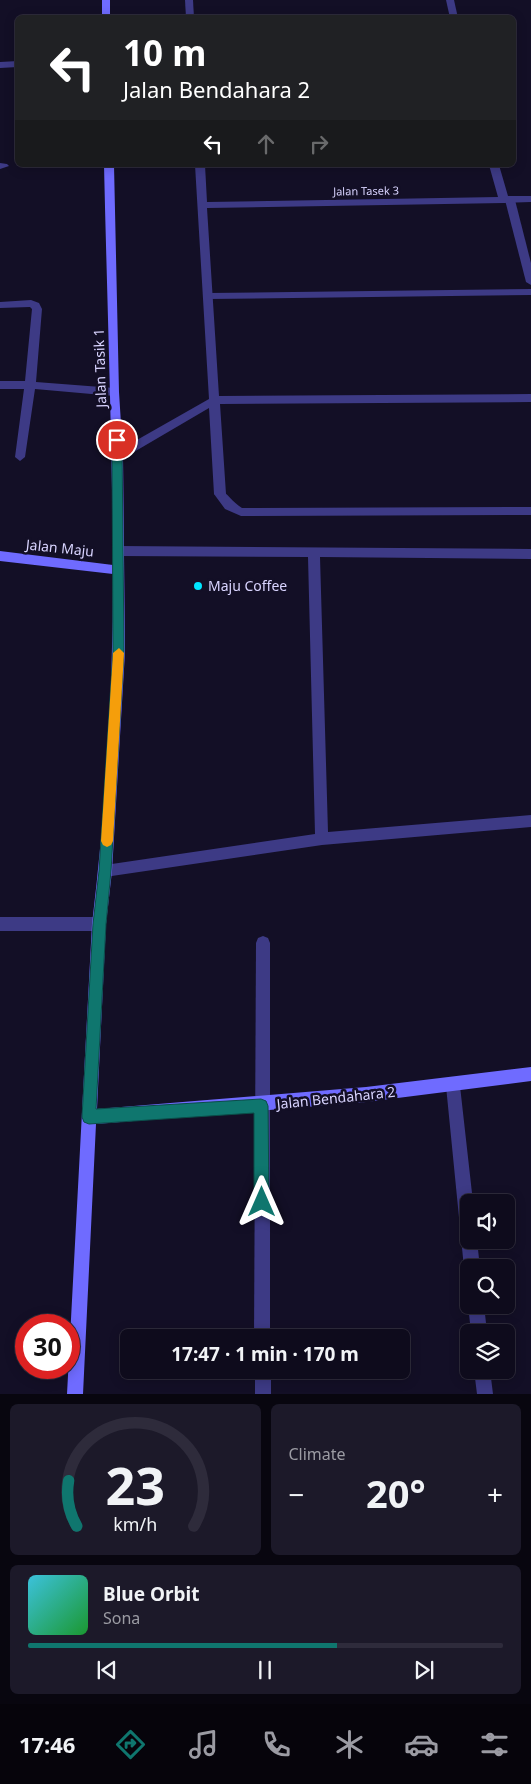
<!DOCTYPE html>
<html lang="en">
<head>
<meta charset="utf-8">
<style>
  :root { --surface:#0e0b1c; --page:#1c1929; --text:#f1f3f6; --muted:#9b9ba3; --line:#2e2b3b; --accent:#0f766e }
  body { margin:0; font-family:"Noto Sans",sans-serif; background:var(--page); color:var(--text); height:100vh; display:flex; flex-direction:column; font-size:19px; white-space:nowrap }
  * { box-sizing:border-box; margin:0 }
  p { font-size:16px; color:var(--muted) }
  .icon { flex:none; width:28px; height:28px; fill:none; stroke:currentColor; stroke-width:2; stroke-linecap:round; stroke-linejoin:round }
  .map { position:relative; height:1394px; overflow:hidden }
  .side { display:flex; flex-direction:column; gap:10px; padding:10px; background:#08060f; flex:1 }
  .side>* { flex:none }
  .hud { position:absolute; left:15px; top:15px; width:501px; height:152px; border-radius:8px; box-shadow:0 2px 12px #0003,0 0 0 1px var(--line); background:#202124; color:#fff; overflow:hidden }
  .buttons { position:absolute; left:460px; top:1194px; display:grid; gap:10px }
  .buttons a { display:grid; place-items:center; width:55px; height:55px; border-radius:8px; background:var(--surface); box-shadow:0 2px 12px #0003,0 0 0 1px var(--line); font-size:25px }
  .speed { position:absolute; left:15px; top:1314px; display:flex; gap:10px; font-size:25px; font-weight:700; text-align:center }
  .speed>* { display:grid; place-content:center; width:65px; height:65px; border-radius:50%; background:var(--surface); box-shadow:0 2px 12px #0003,0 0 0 1px var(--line); line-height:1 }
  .speed .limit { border:8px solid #d22; background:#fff; color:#111 }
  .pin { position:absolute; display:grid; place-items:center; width:42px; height:42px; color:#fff; margin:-21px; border:2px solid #fff; border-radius:50%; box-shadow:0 1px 5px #0007 }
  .me { position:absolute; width:55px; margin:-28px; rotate:0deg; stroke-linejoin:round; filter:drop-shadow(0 0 4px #0008) }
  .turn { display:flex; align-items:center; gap:18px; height:105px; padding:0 25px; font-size:22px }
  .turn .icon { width:65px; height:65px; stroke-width:2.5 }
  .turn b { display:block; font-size:35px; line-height:42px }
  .lanes { display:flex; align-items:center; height:48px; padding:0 25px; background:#0003; justify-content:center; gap:25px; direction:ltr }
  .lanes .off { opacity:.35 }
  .big { font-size:38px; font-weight:700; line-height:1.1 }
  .side .widget { flex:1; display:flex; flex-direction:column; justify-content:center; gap:8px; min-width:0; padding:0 18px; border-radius:8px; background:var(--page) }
  .side .dial { align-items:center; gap:0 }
  .dial svg { height:130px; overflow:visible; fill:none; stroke:var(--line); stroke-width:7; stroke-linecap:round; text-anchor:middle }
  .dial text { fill:var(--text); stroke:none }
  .song { display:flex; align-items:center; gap:15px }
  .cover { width:60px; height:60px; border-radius:8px; background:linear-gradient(135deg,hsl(190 70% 55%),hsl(130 70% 35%)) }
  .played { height:5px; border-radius:2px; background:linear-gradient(90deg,var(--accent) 65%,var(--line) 65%) }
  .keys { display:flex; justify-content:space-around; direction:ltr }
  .heat { display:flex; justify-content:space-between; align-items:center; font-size:28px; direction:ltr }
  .side .tiles { flex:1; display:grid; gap:10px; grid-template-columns:1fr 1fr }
  .widget:last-child { grid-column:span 2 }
  .trip { position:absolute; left:120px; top:1329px; width:290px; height:50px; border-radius:8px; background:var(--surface); box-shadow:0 2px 12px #0003,0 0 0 1px var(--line); font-weight:700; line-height:50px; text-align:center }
  .dock { display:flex; height:80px; justify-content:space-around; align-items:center; background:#06040b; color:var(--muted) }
  .dock .icon { width:35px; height:35px }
  .dock .selected { color:var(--accent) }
  .dock b { font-size:22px; color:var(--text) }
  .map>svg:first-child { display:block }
</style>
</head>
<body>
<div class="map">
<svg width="531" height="1394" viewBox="0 0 531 1394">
  <rect width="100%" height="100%" fill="#130f26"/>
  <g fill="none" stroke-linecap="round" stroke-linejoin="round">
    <!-- lane -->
    <g fill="#3d3a85" fill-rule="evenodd">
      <polygon points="510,197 515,200 531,263 531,285 526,282 505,200"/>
      <polygon points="531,289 531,295 208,299 203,296 208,293"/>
      <polygon points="31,300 39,303 42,309 36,382 114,388 119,392 114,396 35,389 25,457 20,461 15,457 24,389 0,389 0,381 25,381 32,309 30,307 0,308 0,302"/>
      <path d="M 220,490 C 227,492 233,503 242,508 L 531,507 L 531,515 L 241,516 L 225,509 L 214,494 Z"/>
      <polygon points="118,546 531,549 531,559 320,557 328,832 531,815 531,827 322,845 105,877 100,875 98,871 100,867 105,865 315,834 308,557 118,556 112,551"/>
      <polygon points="453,1079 458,1081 460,1086 473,1202 469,1202 469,1240 477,1240 480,1268 469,1268 469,1275 464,1268 446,1086 448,1081"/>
      <polygon points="469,1303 469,1305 484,1305 487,1332 471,1332 468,1305"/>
      <polygon points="474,1370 490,1370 493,1394 477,1394"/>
    </g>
    <!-- street -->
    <g fill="#3d3a85" fill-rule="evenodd">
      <polygon points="185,0 193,0 194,18 186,18"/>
      <polygon points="446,0 454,0 458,18 450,18"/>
      <polygon points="18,61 18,67 0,68 0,62"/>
      <polygon points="0,163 7,164 9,166 0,169"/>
      <polygon points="195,165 205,165 207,202 498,197 489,165 499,165 508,196 531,196 531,202 504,203 207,208 219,396 531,394 531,402 220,404 226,494 220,498 214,494 209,408 122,459 114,459 113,456 114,453 209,399"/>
      <polygon points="0,917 99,917 104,919 106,924 104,929 99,931 0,931"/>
      <polygon points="263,936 268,938 270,943 270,1338 254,1338 256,943 258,938"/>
      <rect x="255" y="1370" width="16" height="24"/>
    </g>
    <!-- secondary -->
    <g fill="#6f6bff" fill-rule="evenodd">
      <rect x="102" y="0" width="8" height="18"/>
      <path d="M 104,165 L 114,165 L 119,392 L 123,456 L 125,652 L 112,871 L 106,924 L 97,1109 L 366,1087 L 531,1067 L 531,1081 L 366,1102 L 96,1124 L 83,1394 L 67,1394 L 92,924 C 106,808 113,691 113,574 L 0,561 L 0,551 L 113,565 C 112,432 107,298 104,165 Z"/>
    </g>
  </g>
  <!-- route -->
  <polygon fill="#0f766e" stroke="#0a4d48" points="117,437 122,440 124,652 111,871 106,924 96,1109 261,1099 266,1101 268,1106 269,1202 267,1207 262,1209 257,1207 254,1202 254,1113 89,1124 84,1122 82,1117 93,924 99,871 113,652 112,440"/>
  <!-- slow -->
  <polygon fill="#f59e0b" points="119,648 124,653 113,841 111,845 107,847 103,845 101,841 113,653"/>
  <!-- markers -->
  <circle fill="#00e5ff" stroke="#130f26" stroke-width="2" cx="198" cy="586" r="5"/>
  <g text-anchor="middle" stroke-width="5" stroke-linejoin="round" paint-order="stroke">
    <!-- far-street labels -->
    <g font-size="11" fill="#d9d4ff" stroke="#130f26">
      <text transform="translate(366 191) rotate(-1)" y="4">Jalan Tasek 3</text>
    </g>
    <!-- street labels -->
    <g font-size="14" fill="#d9d4ff" stroke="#130f26">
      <text transform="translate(100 368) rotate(-92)" y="5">Jalan Tasik 1</text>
      <text transform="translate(60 548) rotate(6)" y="5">Jalan Maju</text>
      <text transform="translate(336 1098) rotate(-6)" y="5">Jalan Bendahara 2</text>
    </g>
    <!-- poi labels -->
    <g font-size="14" fill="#d9d4ff" stroke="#130f26" text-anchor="start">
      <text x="208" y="591">Maju Coffee</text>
    </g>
  </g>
</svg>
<div class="buttons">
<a><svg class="icon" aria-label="sound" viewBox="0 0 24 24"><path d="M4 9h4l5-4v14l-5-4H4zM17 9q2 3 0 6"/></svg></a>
<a><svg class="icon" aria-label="search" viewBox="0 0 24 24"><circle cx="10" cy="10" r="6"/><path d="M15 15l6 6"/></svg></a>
<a><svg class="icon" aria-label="layers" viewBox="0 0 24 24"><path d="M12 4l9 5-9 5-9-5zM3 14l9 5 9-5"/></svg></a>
</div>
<div class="speed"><div class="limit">30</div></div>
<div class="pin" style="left:117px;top:440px;background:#d93025"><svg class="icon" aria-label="arrive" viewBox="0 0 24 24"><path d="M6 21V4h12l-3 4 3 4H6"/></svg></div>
<svg class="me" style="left:262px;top:1202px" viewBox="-20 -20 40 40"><path d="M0-17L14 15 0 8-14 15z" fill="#0f766e" stroke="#fff" stroke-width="4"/></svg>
<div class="trip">17:47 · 1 min · 170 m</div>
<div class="hud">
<div class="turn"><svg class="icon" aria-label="left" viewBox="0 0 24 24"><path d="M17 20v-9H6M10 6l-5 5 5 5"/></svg><div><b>10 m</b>Jalan Bendahara 2</div></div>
<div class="lanes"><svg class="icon" aria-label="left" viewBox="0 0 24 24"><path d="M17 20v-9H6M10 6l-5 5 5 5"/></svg><svg class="icon off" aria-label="ahead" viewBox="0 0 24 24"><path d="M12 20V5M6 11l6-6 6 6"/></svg><svg class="icon off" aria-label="right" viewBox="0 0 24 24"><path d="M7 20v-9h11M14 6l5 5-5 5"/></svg></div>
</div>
</div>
<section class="side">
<div class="tiles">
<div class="widget dial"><svg viewBox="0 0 100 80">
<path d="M14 69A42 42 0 1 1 86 69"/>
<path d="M14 69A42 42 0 0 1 9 41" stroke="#0f766e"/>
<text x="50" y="56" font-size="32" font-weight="700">23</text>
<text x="50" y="72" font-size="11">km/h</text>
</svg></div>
<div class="widget"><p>Climate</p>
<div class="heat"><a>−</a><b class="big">20°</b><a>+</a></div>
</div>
<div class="widget">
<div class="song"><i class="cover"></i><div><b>Blue Orbit</b><p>Sona</p></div></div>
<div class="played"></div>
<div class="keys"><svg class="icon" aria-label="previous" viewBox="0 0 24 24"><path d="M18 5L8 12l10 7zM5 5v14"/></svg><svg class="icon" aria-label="pause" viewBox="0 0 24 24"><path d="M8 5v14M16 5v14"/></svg><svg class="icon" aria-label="next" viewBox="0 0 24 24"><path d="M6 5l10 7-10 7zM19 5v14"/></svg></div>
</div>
</div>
</section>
<nav class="dock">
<b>17:46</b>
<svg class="icon selected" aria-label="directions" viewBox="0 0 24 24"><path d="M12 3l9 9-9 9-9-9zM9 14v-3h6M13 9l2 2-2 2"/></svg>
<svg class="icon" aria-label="music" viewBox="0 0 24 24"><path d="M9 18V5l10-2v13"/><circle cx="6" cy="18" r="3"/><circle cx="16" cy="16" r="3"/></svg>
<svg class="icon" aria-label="phone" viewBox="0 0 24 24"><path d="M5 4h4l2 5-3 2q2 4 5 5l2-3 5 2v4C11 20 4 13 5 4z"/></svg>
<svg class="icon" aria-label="climate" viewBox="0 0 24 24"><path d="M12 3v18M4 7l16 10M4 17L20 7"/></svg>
<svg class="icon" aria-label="car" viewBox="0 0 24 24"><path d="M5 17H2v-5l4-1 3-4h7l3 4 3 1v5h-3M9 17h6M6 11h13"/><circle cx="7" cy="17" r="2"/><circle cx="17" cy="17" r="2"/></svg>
<svg class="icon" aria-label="filters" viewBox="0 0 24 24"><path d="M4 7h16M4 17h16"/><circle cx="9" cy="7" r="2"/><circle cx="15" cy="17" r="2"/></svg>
</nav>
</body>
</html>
